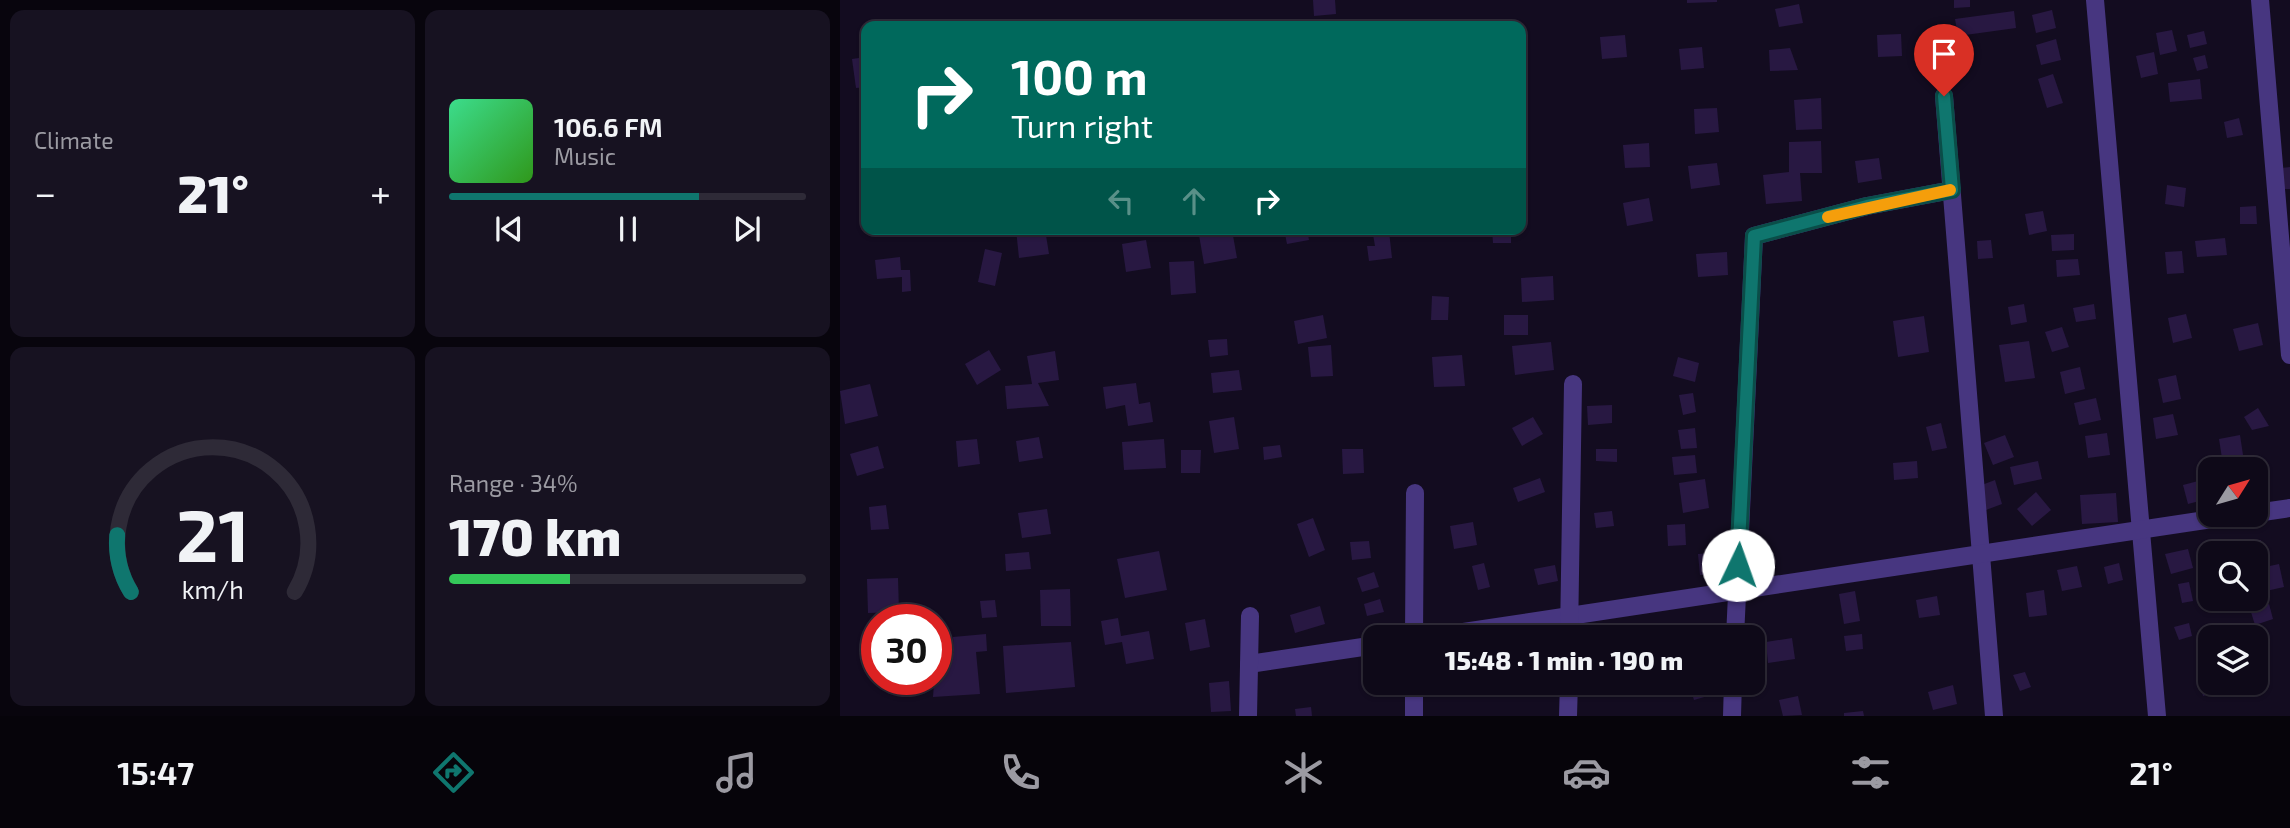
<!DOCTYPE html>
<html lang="en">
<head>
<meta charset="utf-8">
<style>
  :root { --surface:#0e0918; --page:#171221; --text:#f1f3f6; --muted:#9b9aa2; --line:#2e2a37; --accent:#0f766e }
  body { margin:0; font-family:"Exo 2",sans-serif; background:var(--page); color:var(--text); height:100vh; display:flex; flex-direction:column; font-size:26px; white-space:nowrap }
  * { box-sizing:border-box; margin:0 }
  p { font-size:23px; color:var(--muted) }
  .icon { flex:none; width:38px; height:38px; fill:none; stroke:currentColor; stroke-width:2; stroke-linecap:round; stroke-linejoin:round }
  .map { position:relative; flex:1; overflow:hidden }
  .side { display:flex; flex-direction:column; gap:10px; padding:10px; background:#08050d; width:840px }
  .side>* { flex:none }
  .hud { position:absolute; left:21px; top:21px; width:665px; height:214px; border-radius:14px; box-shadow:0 2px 5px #0004,0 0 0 2px var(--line); background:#00695c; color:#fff; overflow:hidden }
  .needle { width:46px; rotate:53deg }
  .buttons { position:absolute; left:1358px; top:457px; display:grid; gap:14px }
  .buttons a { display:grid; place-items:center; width:70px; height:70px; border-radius:14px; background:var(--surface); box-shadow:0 2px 5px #0004,0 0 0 2px var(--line); font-size:35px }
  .speed { position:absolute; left:21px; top:604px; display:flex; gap:14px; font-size:35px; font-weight:700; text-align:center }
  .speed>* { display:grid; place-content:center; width:91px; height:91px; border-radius:50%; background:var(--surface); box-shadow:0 2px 5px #0004,0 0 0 2px var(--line); line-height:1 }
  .speed .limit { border:10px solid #d22; background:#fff; color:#111 }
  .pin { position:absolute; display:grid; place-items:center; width:60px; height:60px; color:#fff; margin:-72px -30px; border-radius:50% 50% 50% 0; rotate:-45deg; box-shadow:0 0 7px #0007 }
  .pin .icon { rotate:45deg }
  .me { position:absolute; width:77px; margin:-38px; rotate:3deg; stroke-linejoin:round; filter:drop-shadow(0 0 5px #0008) }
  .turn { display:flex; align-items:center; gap:24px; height:147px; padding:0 35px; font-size:32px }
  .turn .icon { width:91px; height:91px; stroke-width:2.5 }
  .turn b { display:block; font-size:49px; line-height:60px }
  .lanes { display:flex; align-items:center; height:66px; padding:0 35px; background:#0003; justify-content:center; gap:35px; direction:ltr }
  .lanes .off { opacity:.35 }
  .big { font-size:52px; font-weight:800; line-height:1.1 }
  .side .tile { flex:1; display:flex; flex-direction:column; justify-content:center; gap:10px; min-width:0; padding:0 24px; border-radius:14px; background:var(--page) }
  .side .dial { align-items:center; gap:0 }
  .dial svg { height:182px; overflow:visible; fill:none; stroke:var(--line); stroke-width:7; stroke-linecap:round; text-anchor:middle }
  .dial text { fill:var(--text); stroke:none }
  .song { display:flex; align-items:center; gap:21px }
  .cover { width:84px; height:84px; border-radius:10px; background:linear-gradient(135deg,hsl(150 70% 55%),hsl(110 70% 35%)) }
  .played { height:7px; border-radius:4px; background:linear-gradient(90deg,var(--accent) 70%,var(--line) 70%) }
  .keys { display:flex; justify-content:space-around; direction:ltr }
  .heat { display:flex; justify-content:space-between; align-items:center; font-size:38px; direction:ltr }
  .charge { height:10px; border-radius:5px; background:linear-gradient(90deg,#34c759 34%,var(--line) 0) }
  .side .tiles { flex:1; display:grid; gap:10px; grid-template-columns:repeat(2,1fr) }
  .trip { position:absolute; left:523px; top:625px; width:402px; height:70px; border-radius:14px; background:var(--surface); box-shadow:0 2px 5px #0004,0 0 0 2px var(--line); font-weight:800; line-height:70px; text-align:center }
  .tab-bar { display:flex; height:112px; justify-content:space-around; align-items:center; background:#06040a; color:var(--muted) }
  .tab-bar .icon { width:49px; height:49px }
  .tab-bar .active { color:var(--accent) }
  .tab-bar b { font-size:32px; color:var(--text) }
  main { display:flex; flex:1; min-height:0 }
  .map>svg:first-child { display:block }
</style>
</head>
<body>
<main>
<section class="side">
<div class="tiles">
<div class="tile"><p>Climate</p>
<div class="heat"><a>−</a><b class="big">21°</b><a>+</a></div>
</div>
<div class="tile">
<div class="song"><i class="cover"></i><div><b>106.6 FM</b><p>Music</p></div></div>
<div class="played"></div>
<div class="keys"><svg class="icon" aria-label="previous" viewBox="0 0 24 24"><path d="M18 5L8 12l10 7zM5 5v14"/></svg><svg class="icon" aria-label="pause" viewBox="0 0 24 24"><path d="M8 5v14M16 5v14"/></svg><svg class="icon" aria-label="next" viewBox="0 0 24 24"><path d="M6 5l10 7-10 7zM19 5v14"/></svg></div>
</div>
<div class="tile dial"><svg viewBox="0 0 100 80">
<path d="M14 69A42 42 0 1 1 86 69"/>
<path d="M14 69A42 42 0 0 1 8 44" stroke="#0f766e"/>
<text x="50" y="56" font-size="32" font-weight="700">21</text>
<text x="50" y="72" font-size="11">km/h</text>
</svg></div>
<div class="tile"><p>Range · 34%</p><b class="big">170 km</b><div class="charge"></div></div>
</div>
</section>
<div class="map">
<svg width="1450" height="716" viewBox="0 0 1450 716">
  <rect width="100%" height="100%" fill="#130c20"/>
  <!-- building -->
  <g fill="#281842">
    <polygon points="473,0 495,0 496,14 474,16"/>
    <polygon points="847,0 877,0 877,2 847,3"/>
    <polygon points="1114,0 1130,0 1130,7 1114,8"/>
    <polygon points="959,4 963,23 939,27 935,9"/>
    <polygon points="1212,10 1216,28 1196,33 1192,15"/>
    <polygon points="1174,11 1176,28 1118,36 1115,19"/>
    <polygon points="1332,30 1337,51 1320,55 1316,33"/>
    <polygon points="1364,31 1367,44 1350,48 1347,35"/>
    <polygon points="1061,34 1062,56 1038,57 1037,35"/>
    <polygon points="785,35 787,57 762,59 760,37"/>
    <polygon points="1216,39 1221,60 1201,65 1196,45"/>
    <polygon points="862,47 864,68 841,70 839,49"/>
    <polygon points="950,48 958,70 930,71 929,50"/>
    <polygon points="1314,52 1318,74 1301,78 1296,56"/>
    <polygon points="1365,55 1368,68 1357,71 1353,58"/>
    <polygon points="26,57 26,87 16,88 12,59"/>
    <polygon points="1213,74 1223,103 1207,108 1198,79"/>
    <polygon points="1360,79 1362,99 1330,102 1328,83"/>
    <polygon points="981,98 982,129 956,130 954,100"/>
    <polygon points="877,108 879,132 855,134 854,109"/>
    <polygon points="1399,118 1403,135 1387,138 1384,122"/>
    <polygon points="981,141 982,173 960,173 962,201 926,204 923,175 949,172 949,142"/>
    <polygon points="809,143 810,167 785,168 783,145"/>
    <polygon points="1039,158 1042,179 1018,183 1015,161"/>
    <polygon points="877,163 880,185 851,189 848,166"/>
    <polygon points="1450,167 1450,189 1444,189 1441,168"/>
    <polygon points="688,168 688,192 681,192 681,169"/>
    <polygon points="1327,185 1346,188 1344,207 1325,204"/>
    <polygon points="809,198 813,221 787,226 783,203"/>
    <polygon points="1416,206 1417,224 1400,224 1400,207"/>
    <polygon points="1203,211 1207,231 1189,235 1185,214"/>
    <polygon points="176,229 205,229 209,254 179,258"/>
    <polygon points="444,229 467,229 469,240 447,244"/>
    <polygon points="652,229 671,229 671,243 653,243"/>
    <polygon points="392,230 397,258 364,264 359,235"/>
    <polygon points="549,231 552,258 529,261 527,246 535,246 533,234"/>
    <polygon points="1234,234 1234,250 1212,251 1211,235"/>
    <polygon points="1385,238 1387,255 1357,257 1355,241"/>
    <polygon points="306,240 311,268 286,272 282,244"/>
    <polygon points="1151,240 1153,258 1138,259 1137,241"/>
    <polygon points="145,249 162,253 155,286 138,282"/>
    <polygon points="1342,251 1344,273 1327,274 1325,252"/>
    <polygon points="887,252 888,275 858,277 856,254"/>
    <polygon points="60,257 61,270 70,270 71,291 62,292 62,277 37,279 35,260"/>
    <polygon points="1238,259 1240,275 1217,277 1216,260"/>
    <polygon points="354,261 356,293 331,295 329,262"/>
    <polygon points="713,276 714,300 682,302 681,278"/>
    <polygon points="592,296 609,297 608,320 591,320"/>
    <polygon points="1184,304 1187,322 1171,325 1168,307"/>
    <polygon points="1254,304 1256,319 1236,322 1233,308"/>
    <polygon points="1346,314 1352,338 1333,343 1328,318"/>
    <polygon points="483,315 487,338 458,344 454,321"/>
    <rect x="664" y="315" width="24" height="20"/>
    <polygon points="1084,316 1089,352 1058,357 1053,321"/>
    <polygon points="1418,323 1423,345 1399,351 1393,329"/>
    <polygon points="1222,327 1229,347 1212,352 1205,332"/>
    <polygon points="387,339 388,355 370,357 368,340"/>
    <polygon points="1189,341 1195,378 1165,382 1159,345"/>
    <polygon points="711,342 714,370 675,375 672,346"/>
    <polygon points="491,345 493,376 471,377 468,347"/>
    <polygon points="149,350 161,370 137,385 125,364"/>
    <polygon points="215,351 219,380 198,383 209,406 167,409 165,386 192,384 187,356"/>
    <polygon points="622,355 625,386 594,387 592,357"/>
    <polygon points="838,357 859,363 855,382 833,376"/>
    <polygon points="1240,367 1245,389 1225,394 1220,372"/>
    <polygon points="399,370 402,390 373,393 371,373"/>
    <polygon points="1336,375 1341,399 1323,403 1318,379"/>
    <polygon points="296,383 299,404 310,402 313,422 288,426 285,405 266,409 263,387"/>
    <polygon points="30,384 38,416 5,424 0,391"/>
    <polygon points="853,393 856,412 843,415 839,395"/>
    <polygon points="1256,398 1261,420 1239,425 1234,403"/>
    <polygon points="772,405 772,423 748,425 747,406"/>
    <polygon points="1418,408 1429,426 1412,430 1404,417"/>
    <polygon points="1333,414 1338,435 1316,439 1313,418"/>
    <polygon points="394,417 399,449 374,453 369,421"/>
    <polygon points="693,417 703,434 682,446 672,428"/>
    <polygon points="1101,423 1107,448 1092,451 1086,427"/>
    <polygon points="855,428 857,448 841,449 838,430"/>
    <polygon points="1267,433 1270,455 1248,458 1245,436"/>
    <polygon points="1165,435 1174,457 1153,465 1144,443"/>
    <polygon points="1400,435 1403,455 1382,458 1379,439"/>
    <polygon points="199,437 203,458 179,462 176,441"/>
    <polygon points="137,439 140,464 118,467 116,441"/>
    <polygon points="324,439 326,468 284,470 282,442"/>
    <polygon points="440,445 442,457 424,460 423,447"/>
    <polygon points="38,446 44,468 17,476 10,454"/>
    <polygon points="502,449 523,449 524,473 503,474"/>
    <polygon points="756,449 777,449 777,462 756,461"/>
    <polygon points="341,450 361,450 360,473 341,473"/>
    <polygon points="855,455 857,473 834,475 832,457"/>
    <polygon points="1077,461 1078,478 1054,480 1053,463"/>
    <polygon points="1198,461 1202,479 1174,485 1170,467"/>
    <polygon points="1419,468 1423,495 1416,496 1416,469"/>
    <polygon points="700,478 705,492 678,502 673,488"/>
    <polygon points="865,479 869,508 843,513 839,483"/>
    <polygon points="1155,480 1162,504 1146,510 1139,486"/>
    <polygon points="1362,480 1367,499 1348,504 1343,485"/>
    <polygon points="1196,492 1211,510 1192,526 1177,509"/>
    <polygon points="1276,493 1278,522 1242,524 1240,495"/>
    <polygon points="46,505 49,529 31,530 29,507"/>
    <polygon points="207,509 211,534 182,538 178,513"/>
    <polygon points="772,511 774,526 756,528 754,513"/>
    <polygon points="473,518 485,550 469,557 457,524"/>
    <polygon points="633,522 637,545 614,549 610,526"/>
    <polygon points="845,524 846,545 828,546 827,525"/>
    <polygon points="1421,540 1423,559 1416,559 1416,553 1386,553 1386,543"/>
    <polygon points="529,541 531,558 512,560 510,542"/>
    <polygon points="1348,549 1353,568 1331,574 1325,554"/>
    <polygon points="319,551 327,590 285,598 277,559"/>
    <polygon points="189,552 191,569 166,571 165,554"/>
    <polygon points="871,553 873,574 860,575 858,554"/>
    <polygon points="644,563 650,587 638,590 632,566"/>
    <polygon points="1279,563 1283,580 1268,584 1264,567"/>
    <polygon points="1439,564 1444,587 1417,593 1416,569"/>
    <polygon points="715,565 718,581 698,585 694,569"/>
    <polygon points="1237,566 1242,587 1222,591 1217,570"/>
    <polygon points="534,572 539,587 522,592 517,578"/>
    <polygon points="58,578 59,612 28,613 27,579"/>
    <polygon points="1349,582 1353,601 1342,603 1338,584"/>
    <polygon points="230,589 231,626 201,626 200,590"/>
    <polygon points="1204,590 1207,615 1189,617 1186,593"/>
    <polygon points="1015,591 1020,621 1004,624 999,594"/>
    <polygon points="1097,596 1100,615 1079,618 1076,600"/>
    <polygon points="540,599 544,612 527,616 524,604"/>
    <polygon points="155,600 157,617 142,618 140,601"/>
    <polygon points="1429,604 1433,619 1415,625 1410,609"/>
    <polygon points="480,606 485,624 455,633 450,615"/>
    <polygon points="278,618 281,636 309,631 314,659 286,664 282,642 265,645 261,621"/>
    <polygon points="365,619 370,647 350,651 345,623"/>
    <polygon points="1349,623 1352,636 1339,640 1334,627"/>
    <polygon points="146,634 147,651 136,652 140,694 93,697 96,656 114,653 113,637"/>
    <polygon points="1022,634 1023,649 1006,651 1004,636"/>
    <polygon points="952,638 955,659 928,663 926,642"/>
    <polygon points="231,642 235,687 166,693 163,646"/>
    <polygon points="1370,645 1370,662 1367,662 1364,646"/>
    <polygon points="1185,672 1191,687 1180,691 1173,675"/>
    <polygon points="1370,674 1370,682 1377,682 1380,691 1363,696 1358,677"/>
    <polygon points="389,681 391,711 371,712 369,683"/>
    <polygon points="664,682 689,682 685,696 662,689"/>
    <polygon points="782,682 799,682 798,697 781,696"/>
    <polygon points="863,682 874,682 878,693 854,700 850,687"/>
    <polygon points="1113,685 1117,704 1093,710 1088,692"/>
    <polygon points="958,696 962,715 943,716 939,700"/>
    <polygon points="471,707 472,716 456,716 455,709"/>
    <polygon points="1023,711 1024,716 1004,716 1004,713"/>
  </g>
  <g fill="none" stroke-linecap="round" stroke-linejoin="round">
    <!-- minor -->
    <g stroke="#473680" stroke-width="18">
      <polyline points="1255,0 1317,716"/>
      <polyline points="1420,0 1450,355"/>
      <polyline points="1104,96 1154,716"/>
      <polyline points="1416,513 1450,508"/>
      <polyline points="574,637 575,493"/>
      <polyline points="590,637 1405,514"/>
      <polyline points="729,637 733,384"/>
      <polyline points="895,637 914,236 1027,206 1112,190"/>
      <polyline points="409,664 536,645"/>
      <polyline points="408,716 410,616"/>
      <polyline points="574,716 574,682"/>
      <polyline points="728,716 729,682"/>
      <polyline points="892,716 893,682"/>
    </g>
  </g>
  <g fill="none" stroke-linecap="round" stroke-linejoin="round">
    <!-- route casing -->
    <g stroke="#0a4d48" stroke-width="18">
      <polyline id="route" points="898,565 914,236 1027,206 1112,190 1104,96"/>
    </g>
    <!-- route -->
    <use href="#route" stroke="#0f766e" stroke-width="12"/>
    <!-- slow -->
    <polyline stroke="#f59e0b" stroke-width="12" points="988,217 1110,190"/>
  </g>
</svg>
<div class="buttons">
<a><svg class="needle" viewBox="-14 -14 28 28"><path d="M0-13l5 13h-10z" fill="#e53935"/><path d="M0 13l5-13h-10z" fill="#9b9aa2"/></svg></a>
<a><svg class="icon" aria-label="search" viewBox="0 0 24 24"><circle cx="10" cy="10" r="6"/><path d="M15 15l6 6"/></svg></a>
<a><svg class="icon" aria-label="layers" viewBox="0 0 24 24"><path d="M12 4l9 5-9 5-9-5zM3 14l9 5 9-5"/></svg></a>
</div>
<div class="speed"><div class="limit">30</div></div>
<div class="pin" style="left:1104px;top:96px;background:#d93025"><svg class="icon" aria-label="arrive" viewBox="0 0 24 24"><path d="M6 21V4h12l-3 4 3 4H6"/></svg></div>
<svg class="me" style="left:898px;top:565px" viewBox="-20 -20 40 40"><circle r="19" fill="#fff"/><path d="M0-13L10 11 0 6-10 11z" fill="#0f766e"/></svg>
<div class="trip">15:48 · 1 min · 190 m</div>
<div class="hud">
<div class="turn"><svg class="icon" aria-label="right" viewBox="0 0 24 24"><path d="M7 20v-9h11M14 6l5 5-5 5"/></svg><div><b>100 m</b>Turn right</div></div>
<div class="lanes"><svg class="icon off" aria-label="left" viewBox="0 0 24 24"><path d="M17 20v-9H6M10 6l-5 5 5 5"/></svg><svg class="icon off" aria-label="ahead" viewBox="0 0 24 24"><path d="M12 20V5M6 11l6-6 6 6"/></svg><svg class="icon" aria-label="right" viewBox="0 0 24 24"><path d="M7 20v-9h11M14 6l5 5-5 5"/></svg></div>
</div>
</div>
</main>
<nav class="tab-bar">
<b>15:47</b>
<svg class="icon active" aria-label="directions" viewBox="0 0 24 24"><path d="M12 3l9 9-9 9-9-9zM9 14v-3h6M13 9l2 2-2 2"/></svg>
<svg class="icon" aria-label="music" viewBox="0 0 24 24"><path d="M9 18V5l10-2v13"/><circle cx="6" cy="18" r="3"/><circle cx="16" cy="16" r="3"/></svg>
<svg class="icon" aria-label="phone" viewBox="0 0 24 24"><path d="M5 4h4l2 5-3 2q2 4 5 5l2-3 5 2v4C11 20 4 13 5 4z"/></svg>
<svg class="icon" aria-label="climate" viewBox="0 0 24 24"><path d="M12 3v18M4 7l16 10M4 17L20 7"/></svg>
<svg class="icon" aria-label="car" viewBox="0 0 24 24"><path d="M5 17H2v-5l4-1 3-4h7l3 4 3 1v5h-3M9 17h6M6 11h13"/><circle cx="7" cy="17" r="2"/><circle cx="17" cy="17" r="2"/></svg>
<svg class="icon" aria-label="filters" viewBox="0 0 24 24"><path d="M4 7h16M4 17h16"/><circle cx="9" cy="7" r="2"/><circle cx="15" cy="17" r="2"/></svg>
<b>21°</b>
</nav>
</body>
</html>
